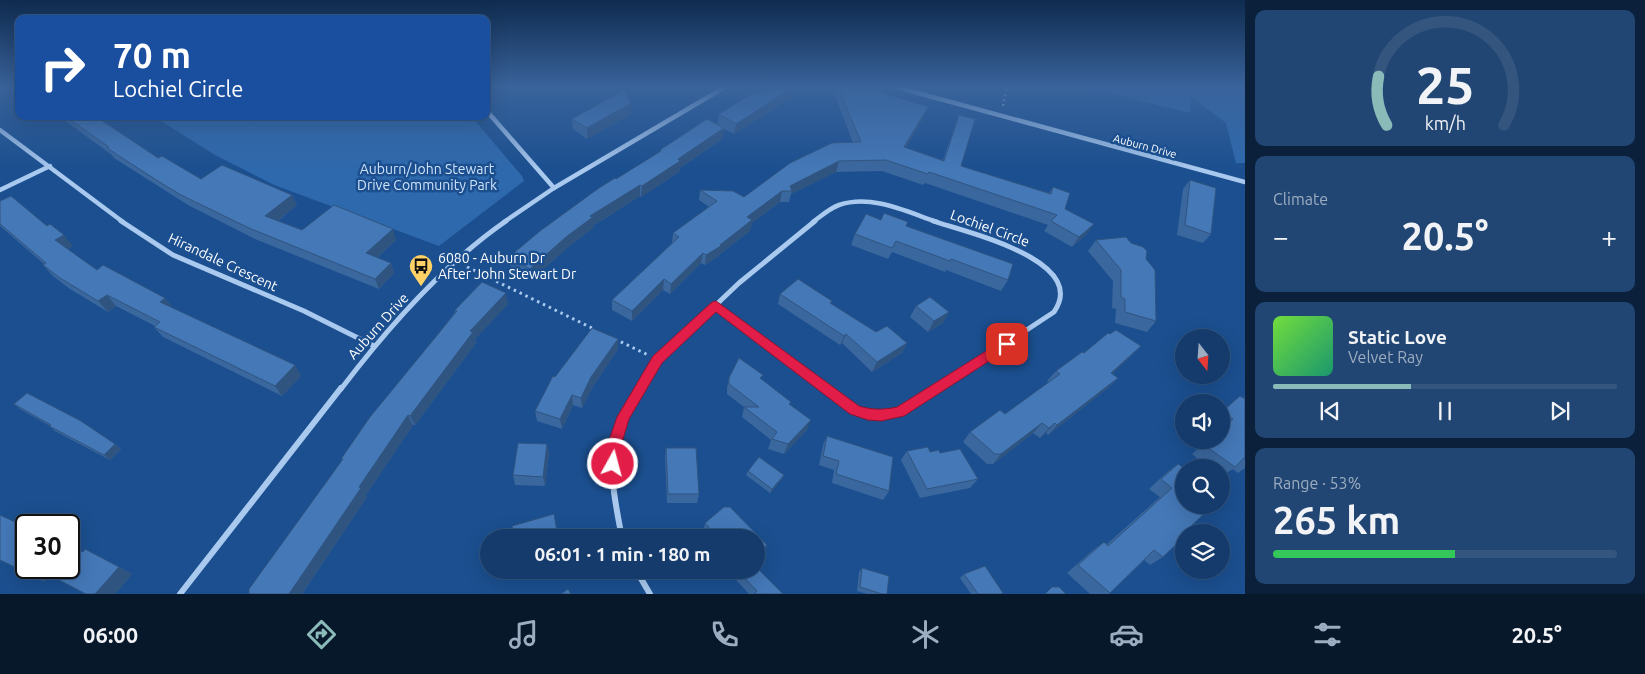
<!DOCTYPE html>
<html lang="en">
<head>
<meta charset="utf-8">
<style>
  :root { --surface:#143b6b; --page:#214673; --text:#f1f3f6; --muted:#9dadc1; --line:#33557e; --accent:#8bbbb9 }
  body { margin:0; font-family:Ubuntu,sans-serif; background:var(--page); color:var(--text); height:100vh; display:flex; flex-direction:column; font-size:19px; white-space:nowrap }
  * { box-sizing:border-box; margin:0 }
  p { font-size:16px; color:var(--muted) }
  .icon { flex:none; width:28px; height:28px; fill:none; stroke:currentColor; stroke-width:2; stroke-linecap:round; stroke-linejoin:round }
  .map { position:relative; flex:1; overflow:hidden }
  .details { display:flex; flex-direction:column; gap:10px; padding:10px; background:#0b203b; width:400px }
  .details>* { flex:none }
  .hud { position:absolute; left:15px; top:15px; width:475px; height:105px; border-radius:10px; box-shadow:0 5px 20px #0002,0 0 0 1px var(--line); background:#1a4fa0; color:#fff; overflow:hidden }
  .needle { width:32px; rotate:163deg }
  .fabs { position:absolute; left:1175px; top:329px; display:grid; gap:10px }
  .fabs a { display:grid; place-items:center; width:55px; height:55px; border-radius:50%; background:var(--surface); box-shadow:0 5px 20px #0002,0 0 0 1px var(--line); font-size:25px }
  .speed { position:absolute; left:15px; top:514px; display:flex; gap:10px; font-size:25px; font-weight:700; text-align:center }
  .speed>* { display:grid; place-content:center; width:65px; height:65px; border-radius:50%; background:var(--surface); box-shadow:0 5px 20px #0002,0 0 0 1px var(--line); line-height:1 }
  .speed .limit { border:2px solid #111; border-radius:8px; background:#fff; color:#111 }
  .pin { position:absolute; display:grid; place-items:center; width:42px; height:42px; color:#fff; margin:-21px; border-radius:10px; box-shadow:0 2px 8px #0006 }
  .me { position:absolute; width:55px; margin:-28px; rotate:7deg; stroke-linejoin:round; filter:drop-shadow(0 0 4px #0008) }
  .turn { display:flex; align-items:center; gap:18px; height:105px; padding:0 15px; font-size:22px }
  .turn .icon { width:65px; height:65px; stroke-width:2.5 }
  .turn b { display:block; font-size:35px; line-height:42px }
  .big { font-size:38px; font-weight:700; line-height:1.1 }
  .details .widget { flex:1; display:flex; flex-direction:column; justify-content:center; gap:8px; min-width:0; padding:0 18px; border-radius:10px; background:var(--page) }
  .details .dial { align-items:center; gap:0 }
  .dial svg { height:130px; overflow:visible; fill:none; stroke:var(--line); stroke-width:7; stroke-linecap:round; text-anchor:middle }
  .dial text { fill:var(--text); stroke:none }
  .song { display:flex; align-items:center; gap:15px }
  .cover { width:60px; height:60px; border-radius:8px; background:linear-gradient(135deg,hsl(100 70% 55%),hsl(160 70% 35%)) }
  .played { height:5px; border-radius:2px; background:linear-gradient(90deg,var(--accent) 40%,var(--line) 40%) }
  .keys { display:flex; justify-content:space-around; direction:ltr }
  .heat { display:flex; justify-content:space-between; align-items:center; font-size:28px; direction:ltr }
  .charge { height:8px; border-radius:4px; background:linear-gradient(90deg,#34c759 53%,var(--line) 0) }
  .trip { position:absolute; left:480px; top:529px; width:285px; height:50px; border-radius:25px; background:var(--surface); box-shadow:0 5px 20px #0002,0 0 0 1px var(--line); font-weight:700; line-height:50px; text-align:center }
  .dock { display:flex; height:80px; justify-content:space-around; align-items:center; background:#08182b; color:var(--muted) }
  .dock .icon { width:35px; height:35px }
  .dock .on { color:var(--accent) }
  .dock b { font-size:22px; color:var(--text) }
  main { display:flex; flex:1; min-height:0 }
  .map>svg:first-child { display:block }
</style>
</head>
<body>
<main>
<div class="map">
<svg width="1245" height="594" viewBox="0 0 1245 594">
  <rect width="100%" height="100%" fill="#1b4f8f"/>
  <!-- green -->
  <g fill="#2e69ad">
    <polygon points="1085,87 1245,87 1245,163 1236,163 1226,123 1191,97 1190,113"/>
    <polygon points="153,116 471,116 522,176 524,181 439,246 274,185 215,155"/>
  </g>
  <g fill="none" stroke-linecap="round" stroke-linejoin="round">
    <!-- path-far1 -->
    <polyline stroke="#a9c9ee" stroke-width="2.5" stroke-dasharray="2 3" stroke-linecap="butt" points="1003,106 1007,87"/>
    <!-- path -->
    <g stroke="#a9c9ee" stroke-width="3" stroke-dasharray="2.5 4" stroke-linecap="butt">
      <polyline points="467,267 594,329"/>
      <polyline points="615,339 648,355"/>
    </g>
    <!-- minor-far2 -->
    <g stroke="#a9c9ee" stroke-width="4.5">
      <polyline points="896,87 1245,182"/>
      <polyline points="486,110 554,188"/>
      <polyline points="0,130 123,222"/>
      <polyline points="0,190 50,166"/>
      <polyline points="504,222 554,188 725,87"/>
      <path d="M 813,222 C 821,216 830,208 839,205 C 872,194 907,212 937,222"/>
    </g>
    <!-- minor-far1 -->
    <g stroke="#a9c9ee" stroke-width="5">
      <polyline points="121,221 173,255 304,311 374,346"/>
      <path d="M 933,221 C 965,232 1090,260 1054,312 L 937,389"/>
      <polyline points="716,305 827,389"/>
      <path d="M 341,389 C 386,330 445,263 506,221"/>
      <polyline points="639,389 658,360 739,283 815,221"/>
    </g>
    <!-- minor -->
    <g stroke="#a9c9ee" stroke-width="6">
      <polyline points="825,388 855,410 881,416 900,412 939,388"/>
      <path d="M 622,538 C 617,512 609,474 613,448 C 617,426 629,407 640,388"/>
      <polyline points="636,570 650,594"/>
      <polyline points="180,594 341,388"/>
    </g>
  </g>
  <!-- wall -->
  <g fill="#3a679d">
    <polygon points="836,87 858,87 924,117 906,148 943,160 955,126 959,115 961,166 1049,193 1053,187 1065,209 1087,234 1072,247 1044,231 1048,225 925,183 923,185 882,171 836,172 791,194 789,202 780,202 752,223 750,231 720,254 719,256 705,265 701,263 670,294 663,290 632,321 612,310 612,300 672,243 673,233 709,207 699,200 700,190 744,197 853,143 834,93"/>
    <polygon points="791,98 734,134 724,129 722,139 680,168 679,172 641,197 640,196 593,226 593,228 567,248 531,280 511,268 509,257 616,179 660,152 660,150 717,124 719,114"/>
    <polygon points="631,114 587,139 573,129 572,119"/>
    <polygon points="54,116 97,116 98,119 158,158 201,179 292,195 297,205 278,221 302,230 396,240 377,258 391,263 394,273 379,289 255,239 188,205 114,158 112,155 60,117 57,118"/>
    <polygon points="1190,180 1211,234 1203,243 1177,235 1183,189"/>
    <polygon points="0,201 47,226 73,246 68,249 97,270 165,298 173,308 295,365 301,376 282,396 163,337 154,327 155,326 116,306 108,312 70,289 53,276 43,265 44,264 0,226"/>
    <polygon points="881,220 906,226 1008,280 1001,291 946,270 945,272 892,252 888,259 851,245 855,234"/>
    <polygon points="1096,240 1146,259 1156,321 1147,332 1115,323 1116,309 1112,308 1113,281 1088,251"/>
    <polygon points="780,294 832,301 831,304 876,332 907,343 902,353 872,372 842,343 840,345 778,304"/>
    <polygon points="508,304 475,339 476,343 415,425 413,425 366,495 367,497 302,594 249,594 342,460 341,459 455,312 455,310"/>
    <polygon points="916,306 943,323 928,332 910,317"/>
    <polygon points="618,349 592,388 582,408 573,405 562,429 537,421 535,411 555,377"/>
    <polygon points="1084,353 1131,356 1112,374 1118,378 1108,388 1048,435 1046,433 1040,438 1033,433 993,464 987,464 963,442 970,432 1005,414 1049,382 1047,381 1056,371"/>
    <polygon points="729,378 762,380 790,405 807,430 784,454 768,449 771,440 742,417 744,407 727,394 727,388"/>
    <polygon points="1240,396 1245,398 1245,468 1238,473 1233,469 1221,476 1221,468 1209,468 1192,454 1208,440 1221,440 1221,412"/>
    <polygon points="14,404 115,444 121,449 110,460 55,431 49,426 50,426 20,409"/>
    <polygon points="827,436 889,491 883,500 832,483 834,470 819,465 823,445"/>
    <polygon points="547,444 549,453 545,486 515,485 513,475"/>
    <polygon points="666,448 699,494 697,503 667,503 665,457"/>
    <polygon points="907,451 940,453 978,479 970,488 920,498 901,460"/>
    <polygon points="1178,464 1183,534 1163,557 1150,565 1144,560 1109,594 1090,594 1067,573 1093,550 1104,542 1107,544 1160,497 1149,489 1166,473"/>
    <polygon points="748,471 784,475 782,479 770,493 746,475"/>
    <polygon points="724,507 730,507 767,545 764,553 756,560 756,538 708,538 703,532 705,523"/>
    <polygon points="83,552 119,567 132,574 115,594 85,594 50,575 44,582 0,560"/>
    <polygon points="862,568 887,594 867,594 857,591 859,572"/>
    <polygon points="727,570 756,570 783,594 749,594"/>
    <polygon points="964,574 1003,593 1002,594 971,594 960,578"/>
  </g>
  <!-- shaded-wall -->
  <g fill="#305480">
    <polygon points="793,87 791,98 734,134 736,124"/>
    <polygon points="631,103 631,114 587,139 587,128"/>
    <polygon points="928,107 924,117 900,158 904,147"/>
    <polygon points="724,128 722,139 680,168 679,172 641,197 642,186 678,159"/>
    <polygon points="839,161 836,172 791,194 792,191 790,186"/>
    <polygon points="640,185 640,196 593,226 593,228 567,248 531,280 530,269 566,237 590,216"/>
    <polygon points="782,191 780,202 752,223 750,231 720,254 719,256 705,265 706,255 720,245 747,217"/>
    <polygon points="292,195 297,205 271,226 265,216"/>
    <polygon points="1094,224 1087,234 1072,247 1079,237"/>
    <polygon points="393,229 396,240 370,264 366,253"/>
    <polygon points="64,235 73,246 65,251 55,240"/>
    <polygon points="703,253 701,263 670,294 671,284"/>
    <polygon points="391,263 394,273 379,289 375,279"/>
    <polygon points="664,279 663,290 632,321 632,311"/>
    <polygon points="506,293 508,304 475,339 476,343 415,425 410,416 470,331"/>
    <polygon points="107,295 116,306 108,312 98,301"/>
    <polygon points="165,298 174,309 160,302"/>
    <polygon points="949,312 943,323 928,332 934,321"/>
    <polygon points="846,334 842,343 840,345 844,336"/>
    <polygon points="618,339 618,349 592,388 582,408 581,398 591,377"/>
    <polygon points="907,343 902,353 872,372 877,362"/>
    <polygon points="1141,346 1131,356 1102,384 1111,373"/>
    <polygon points="295,365 301,376 282,396 275,386"/>
    <polygon points="1118,378 1108,388 1048,435 1057,425"/>
    <polygon points="572,395 573,405 562,429 560,419"/>
    <polygon points="408,415 413,425 366,495 367,497 302,594 289,594 359,487"/>
    <polygon points="811,420 807,430 784,454 788,444"/>
    <polygon points="1042,423 1033,433 993,464 1001,454"/>
    <polygon points="1055,423 1046,433 1040,438 1049,428"/>
    <polygon points="115,444 121,449 110,460 104,455"/>
    <polygon points="547,444 549,453 545,486 543,477"/>
    <polygon points="784,475 782,479 770,493 772,489"/>
    <polygon points="767,545 764,553 756,560 756,555"/>
    <polygon points="119,567 132,574 115,594 95,594"/>
    <polygon points="36,568 50,575 44,582 30,574"/>
  </g>
  <!-- building -->
  <g fill="#4478b7" stroke="#305480">
    <polygon points="786,87 793,87 736,124 719,114 750,95"/>
    <polygon points="838,87 858,87 867,88 928,107 904,147 944,161 959,115 975,119 961,166 1051,194 1053,187 1070,193 1065,209 1094,224 1079,237 1051,221 1057,215 929,172 928,174 886,160 839,161 790,186 792,191 782,191 747,217 752,220 720,245 721,246 706,255 703,253 671,284 664,279 632,311 612,300 679,237 673,233 717,201 700,190 733,191 744,197 790,163 832,143 861,142"/>
    <polygon points="624,90 631,103 587,128 572,119"/>
    <polygon points="65,116 95,116 158,158 162,156 201,179 222,165 292,195 265,216 302,230 334,205 393,229 366,253 391,263 375,279 249,228 181,195 161,183 107,148 109,147"/>
    <polygon points="707,119 724,128 678,159 680,161 642,186 640,185 590,216 593,217 566,237 530,269 509,257 540,231 599,188 615,178 616,179 661,151 660,150"/>
    <polygon points="1190,180 1216,188 1211,234 1185,225"/>
    <polygon points="11,196 47,226 50,224 64,235 55,240 97,270 103,265 165,298 160,302 295,365 275,386 154,327 160,322 107,295 98,301 60,278 43,265 46,263 0,224 0,201"/>
    <polygon points="884,213 908,222 906,226 1013,264 1008,280 951,259 950,261 896,241 892,248 855,234 866,214 881,220"/>
    <polygon points="1126,237 1131,243 1143,247 1147,251 1146,259 1155,270 1156,321 1125,312 1125,299 1121,297 1121,270 1096,240"/>
    <polygon points="798,279 832,301 830,303 876,332 887,326 907,343 877,362 846,334 844,336 780,294"/>
    <polygon points="482,282 506,293 470,331 473,332 410,416 408,415 359,487 361,488 289,594 249,594 249,589 343,459 341,459 370,417 457,311 455,310"/>
    <polygon points="930,297 949,312 934,321 916,306"/>
    <polygon points="592,328 618,339 591,377 581,398 572,395 560,419 535,411 553,376 555,377"/>
    <polygon points="1116,330 1141,346 1111,373 1118,378 1057,425 1055,423 1049,428 1042,423 1001,454 995,454 970,432 1000,410 1005,414 1060,374 1056,371 1082,352 1084,353 1108,333 1110,334"/>
    <polygon points="739,358 763,375 760,378 791,402 789,404 811,420 788,444 772,439 777,432 744,407 759,407 729,384 729,378"/>
    <polygon points="27,393 81,421 115,444 104,455 49,426 51,425 14,404"/>
    <polygon points="1240,396 1245,399 1245,458 1244,458 1235,467 1204,445 1210,440 1221,440 1221,430 1233,419 1222,412"/>
    <polygon points="827,436 893,457 889,491 836,474 839,461 823,456"/>
    <polygon points="518,443 547,444 543,477 513,475"/>
    <polygon points="928,447 930,452 939,450 940,453 960,449 978,479 927,489 907,451"/>
    <polygon points="666,448 696,448 699,494 668,494"/>
    <polygon points="759,457 784,475 772,489 748,471"/>
    <polygon points="1178,464 1184,468 1184,505 1213,505 1183,534 1184,534 1184,537 1163,557 1154,550 1110,593 1078,565 1104,542 1108,546 1172,488 1161,479"/>
    <polygon points="724,507 730,507 767,545 756,555 756,538 714,538 716,536 705,523"/>
    <polygon points="554,514 558,538 515,538 512,526"/>
    <polygon points="0,515 26,527 26,568 69,568 69,546 83,552 85,549 119,567 95,594 86,594 36,568 30,574 0,560"/>
    <polygon points="985,566 1003,593 1001,594 978,594 964,574"/>
    <polygon points="756,567 783,594 754,594 757,591 737,570 756,570"/>
    <polygon points="862,568 889,576 887,594 882,594 860,587"/>
    <polygon points="1052,587 1059,587 1066,594 1045,594"/>
    <polygon points="568,589 571,594 561,594"/>
  </g>
  <!-- sky -->
  <linearGradient id="sky" x2="0" y2="1"><stop stop-color="#0f2b4f"/><stop offset="0.51" stop-color="#39639b"/><stop offset="1" stop-color="#39639b" stop-opacity="0"/></linearGradient>
  <rect width="1245" height="170" fill="url(#sky)"/>
  <!-- route -->
  <path fill="#e11d48" stroke="#92132f" d="M 716,301 L 859,406 C 872,410 883,410 897,407 L 1002,341 L 1011,341 L 1013,344 L 1011,347 L 904,416 L 881,421 L 868,420 L 850,414 L 716,312 L 662,363 L 629,419 L 620,449 L 620,464 L 618,468 L 613,470 L 608,468 L 606,464 L 606,449 L 617,417 L 653,356 L 712,302 Z"/>
  <!-- icons -->
  <defs>
    <g id="bus-pin" transform="scale(1.25)"><path d="M0 17L-7.5 6A9.5 9.5 0 1 1 7.5 6Z" fill="#ffd166" stroke="#1b4f8f"/><path d="M-5-6H5V4H4V6H2V4H-2V6H-4V4H-5ZM-3.5-4V0h7V-4ZM-3.5 1.2v1.5H-2V1.2ZM2 1.2v1.5H3.5V1.2Z" fill="#111"/></g>
  </defs>
  <g fill-rule="evenodd">
    <use href="#bus-pin" x="421" y="266"/>
  </g>
  <g text-anchor="middle" stroke-width="5" stroke-linejoin="round" paint-order="stroke">
    <!-- far-street labels -->
    <g font-size="11" fill="#fff" stroke="#1b4f8f">
      <text transform="translate(1145 146) rotate(15)" y="4">Auburn Drive</text>
    </g>
    <!-- park labels -->
    <g font-size="14" fill="#cfe3fa" stroke="#1b4f8f">
      <text x="427" y="174">Auburn/John Stewart<tspan x="427" dy="16">Drive Community Park</tspan></text>
    </g>
    <!-- street labels -->
    <g font-size="14" fill="#fff" stroke="#1b4f8f">
      <text transform="translate(990 228) rotate(20)" y="5">Lochiel Circle</text>
      <text transform="translate(223 262) rotate(25)" y="5">Hirandale Crescent</text>
      <text transform="translate(378 326) rotate(-48)" y="5">Auburn Drive</text>
    </g>
    <!-- poi labels -->
    <g font-size="14" fill="#fff" stroke="#1b4f8f" text-anchor="start">
      <text x="438" y="263">6080 - Auburn Dr<tspan x="438" dy="16">After John Stewart Dr</tspan></text>
    </g>
  </g>
</svg>
<div class="fabs">
<a><svg class="needle" viewBox="-14 -14 28 28"><path d="M0-13l5 13h-10z" fill="#e53935"/><path d="M0 13l5-13h-10z" fill="#9dadc1"/></svg></a>
<a><svg class="icon" aria-label="sound" viewBox="0 0 24 24"><path d="M4 9h4l5-4v14l-5-4H4zM17 9q2 3 0 6"/></svg></a>
<a><svg class="icon" aria-label="search" viewBox="0 0 24 24"><circle cx="10" cy="10" r="6"/><path d="M15 15l6 6"/></svg></a>
<a><svg class="icon" aria-label="layers" viewBox="0 0 24 24"><path d="M12 4l9 5-9 5-9-5zM3 14l9 5 9-5"/></svg></a>
</div>
<div class="speed"><div class="limit">30</div></div>
<div class="pin" style="left:1007px;top:344px;background:#d93025"><svg class="icon" aria-label="arrive" viewBox="0 0 24 24"><path d="M6 21V4h12l-3 4 3 4H6"/></svg></div>
<svg class="me" style="left:613px;top:464px" viewBox="-20 -20 40 40"><circle r="17" fill="#e11d48" stroke="#fff" stroke-width="3"/><path d="M0-11L8 9 0 5-8 9z" fill="#fff"/></svg>
<div class="trip">06:01 · 1 min · 180 m</div>
<div class="hud">
<div class="turn"><svg class="icon" aria-label="right" viewBox="0 0 24 24"><path d="M7 20v-9h11M14 6l5 5-5 5"/></svg><div><b>70 m</b>Lochiel Circle</div></div>
</div>
</div>
<section class="details">
<div class="widget dial"><svg viewBox="0 0 100 80">
<path d="M14 69A42 42 0 1 1 86 69"/>
<path d="M14 69A42 42 0 0 1 9 39" stroke="#8bbbb9"/>
<text x="50" y="56" font-size="32" font-weight="700">25</text>
<text x="50" y="72" font-size="11">km/h</text>
</svg></div>
<div class="widget"><p>Climate</p>
<div class="heat"><a>−</a><b class="big">20.5°</b><a>+</a></div>
</div>
<div class="widget">
<div class="song"><i class="cover"></i><div><b>Static Love</b><p>Velvet Ray</p></div></div>
<div class="played"></div>
<div class="keys"><svg class="icon" aria-label="previous" viewBox="0 0 24 24"><path d="M18 5L8 12l10 7zM5 5v14"/></svg><svg class="icon" aria-label="pause" viewBox="0 0 24 24"><path d="M8 5v14M16 5v14"/></svg><svg class="icon" aria-label="next" viewBox="0 0 24 24"><path d="M6 5l10 7-10 7zM19 5v14"/></svg></div>
</div>
<div class="widget"><p>Range · 53%</p><b class="big">265 km</b><div class="charge"></div></div>
</section>
</main>
<nav class="dock">
<b>06:00</b>
<svg class="icon on" aria-label="directions" viewBox="0 0 24 24"><path d="M12 3l9 9-9 9-9-9zM9 14v-3h6M13 9l2 2-2 2"/></svg>
<svg class="icon" aria-label="music" viewBox="0 0 24 24"><path d="M9 18V5l10-2v13"/><circle cx="6" cy="18" r="3"/><circle cx="16" cy="16" r="3"/></svg>
<svg class="icon" aria-label="phone" viewBox="0 0 24 24"><path d="M5 4h4l2 5-3 2q2 4 5 5l2-3 5 2v4C11 20 4 13 5 4z"/></svg>
<svg class="icon" aria-label="climate" viewBox="0 0 24 24"><path d="M12 3v18M4 7l16 10M4 17L20 7"/></svg>
<svg class="icon" aria-label="car" viewBox="0 0 24 24"><path d="M5 17H2v-5l4-1 3-4h7l3 4 3 1v5h-3M9 17h6M6 11h13"/><circle cx="7" cy="17" r="2"/><circle cx="17" cy="17" r="2"/></svg>
<svg class="icon" aria-label="filters" viewBox="0 0 24 24"><path d="M4 7h16M4 17h16"/><circle cx="9" cy="7" r="2"/><circle cx="15" cy="17" r="2"/></svg>
<b>20.5°</b>
</nav>
</body>
</html>
